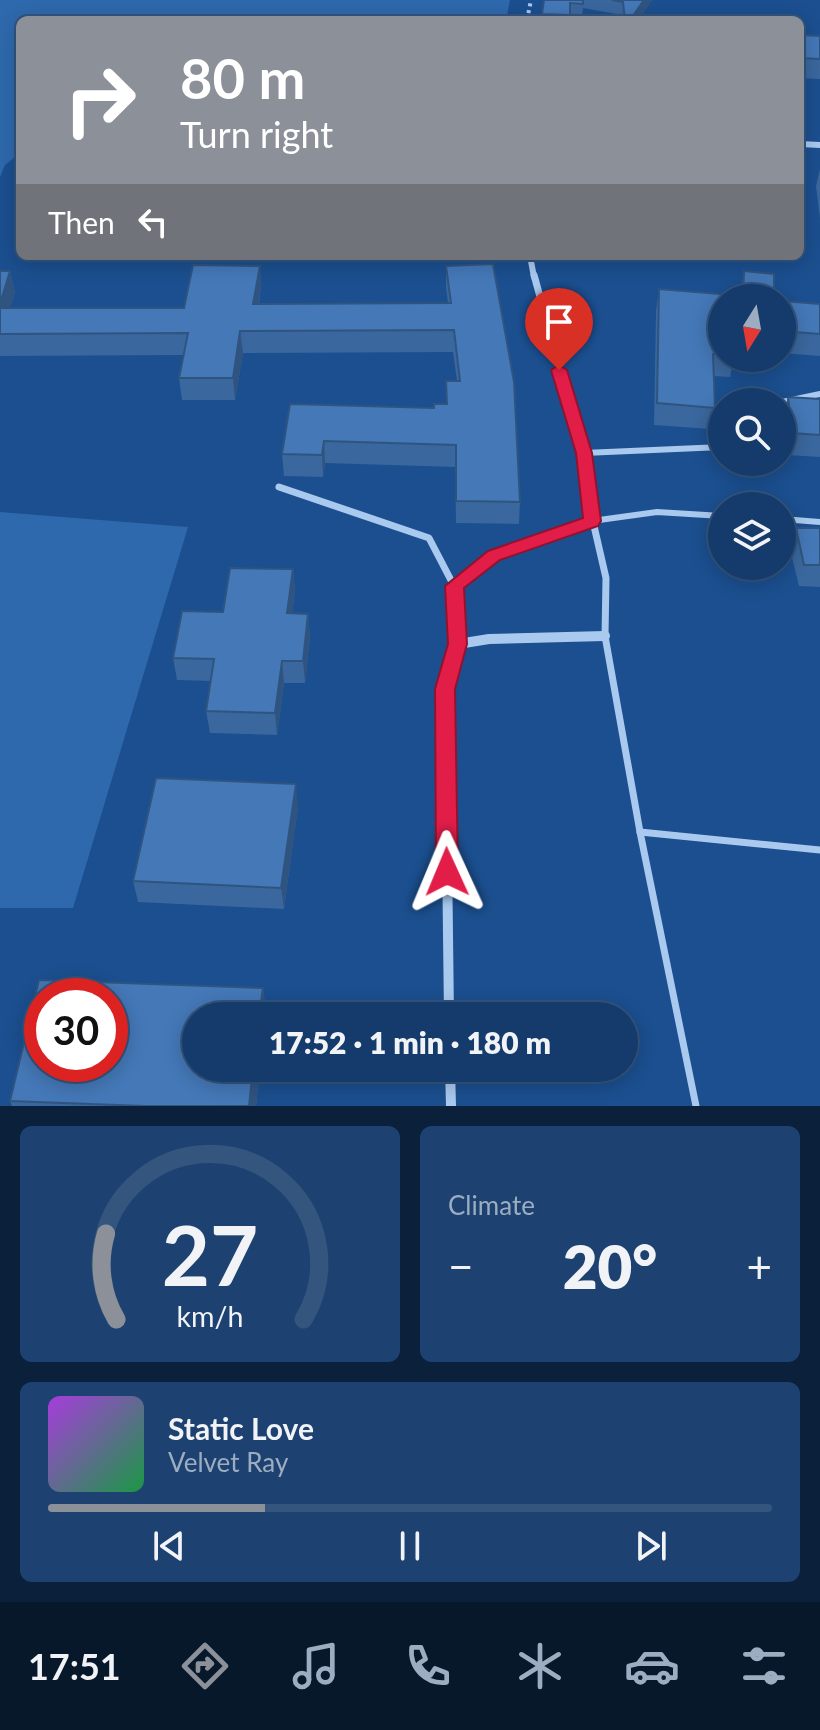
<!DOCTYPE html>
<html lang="en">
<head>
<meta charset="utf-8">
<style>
  :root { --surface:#143b6b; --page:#1d4271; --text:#f1f3f6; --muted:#9dadc1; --line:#33557e; --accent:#8c9099 }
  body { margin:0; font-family:Lato,sans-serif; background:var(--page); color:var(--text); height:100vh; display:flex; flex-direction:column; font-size:30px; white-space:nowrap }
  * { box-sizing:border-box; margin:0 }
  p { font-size:26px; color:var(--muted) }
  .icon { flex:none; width:44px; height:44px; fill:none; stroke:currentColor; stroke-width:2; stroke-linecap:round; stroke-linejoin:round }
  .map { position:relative; height:1106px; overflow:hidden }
  .details { display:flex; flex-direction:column; gap:20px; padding:20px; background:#0b203b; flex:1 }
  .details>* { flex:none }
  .top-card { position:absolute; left:16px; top:16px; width:788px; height:244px; border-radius:12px; box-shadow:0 4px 20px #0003,0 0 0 2px var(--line); background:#8c9099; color:#fff; overflow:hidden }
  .needle { width:52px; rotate:191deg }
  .fabs { position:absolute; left:708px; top:284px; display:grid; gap:16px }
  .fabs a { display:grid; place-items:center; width:88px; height:88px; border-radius:50%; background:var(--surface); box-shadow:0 4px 20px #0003,0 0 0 2px var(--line); font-size:40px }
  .speed { position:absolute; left:24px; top:978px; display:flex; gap:16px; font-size:40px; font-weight:700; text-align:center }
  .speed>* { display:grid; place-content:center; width:104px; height:104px; border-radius:50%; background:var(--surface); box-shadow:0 4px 20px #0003,0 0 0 2px var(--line); line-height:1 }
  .speed .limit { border:12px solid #d22; background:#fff; color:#111 }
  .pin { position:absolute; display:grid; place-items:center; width:68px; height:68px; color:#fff; margin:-82px -34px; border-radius:50% 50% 50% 0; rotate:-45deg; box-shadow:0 0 8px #0007 }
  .pin .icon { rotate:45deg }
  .me { position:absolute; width:88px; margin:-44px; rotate:359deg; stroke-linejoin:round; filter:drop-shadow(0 0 6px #0008) }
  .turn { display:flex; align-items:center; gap:28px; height:168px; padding:0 32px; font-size:36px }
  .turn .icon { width:104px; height:104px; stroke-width:2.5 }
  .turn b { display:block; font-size:56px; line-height:68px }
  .then { display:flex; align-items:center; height:76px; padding:0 32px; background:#0003; gap:16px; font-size:30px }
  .big { font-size:60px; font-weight:800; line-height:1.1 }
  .details .widget { flex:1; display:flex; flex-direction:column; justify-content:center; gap:12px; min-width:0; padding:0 28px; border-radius:12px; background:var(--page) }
  .details .dial { align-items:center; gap:0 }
  .dial svg { height:208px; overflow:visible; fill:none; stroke:var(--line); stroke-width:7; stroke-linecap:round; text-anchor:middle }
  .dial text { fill:var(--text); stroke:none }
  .song { display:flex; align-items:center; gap:24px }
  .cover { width:96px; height:96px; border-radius:12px; background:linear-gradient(135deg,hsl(280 70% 55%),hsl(140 70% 35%)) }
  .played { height:8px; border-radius:4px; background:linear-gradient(90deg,var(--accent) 30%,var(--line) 30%) }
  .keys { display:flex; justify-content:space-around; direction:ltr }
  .heat { display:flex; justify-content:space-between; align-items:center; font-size:44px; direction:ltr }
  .details .tiles { flex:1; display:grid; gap:20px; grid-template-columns:1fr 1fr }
  .widget:last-child { grid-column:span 2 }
  .trip { position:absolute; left:182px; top:1002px; width:456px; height:80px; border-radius:40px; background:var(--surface); box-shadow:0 4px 20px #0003,0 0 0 2px var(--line); font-weight:800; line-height:80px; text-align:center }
  .tab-bar { display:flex; height:128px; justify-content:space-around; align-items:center; background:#08182b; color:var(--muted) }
  .tab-bar .icon { width:56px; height:56px }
  .tab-bar .active { color:var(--accent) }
  .tab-bar b { font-size:36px; color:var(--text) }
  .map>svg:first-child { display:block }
</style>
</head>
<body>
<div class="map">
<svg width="820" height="1106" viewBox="0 0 820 1106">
  <rect width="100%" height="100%" fill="#1b4f8f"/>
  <!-- green -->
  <g fill="#2e69ad">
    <polygon points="0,0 510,0 506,20 20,20 20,153 5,165 0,177"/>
    <polygon points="0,512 188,527 73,908 0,908"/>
  </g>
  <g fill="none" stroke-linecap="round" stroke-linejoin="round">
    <!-- path -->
    <polyline stroke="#a9c9ee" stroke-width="4" stroke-dasharray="3 4" stroke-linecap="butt" points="527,20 531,0"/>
    <!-- service-far1 -->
    <g stroke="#a9c9ee" stroke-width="6">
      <polyline points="782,402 820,394"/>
      <polyline points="584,453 722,447"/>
      <polyline points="782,519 820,522"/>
      <polyline points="454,586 494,555 592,521 657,512 722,516"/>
    </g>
    <!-- service -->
    <g stroke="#a9c9ee" stroke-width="7">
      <polyline points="605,636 640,832 696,1106"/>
      <polyline points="640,832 820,850"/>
    </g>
    <!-- minor-far2 -->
    <g stroke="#a9c9ee" stroke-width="6">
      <polyline points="800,144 820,145"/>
      <polyline points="530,256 534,277"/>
    </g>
    <!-- minor-far1 -->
    <g stroke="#a9c9ee" stroke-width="7">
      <polyline points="534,275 585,459 591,513 606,578 605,636 544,638"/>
      <polyline points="279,487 429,538 454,586 458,638"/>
    </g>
    <!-- minor -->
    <g stroke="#a9c9ee" stroke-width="10">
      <polyline points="457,636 458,644"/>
      <polyline points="449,1016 445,689 458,644 489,639 605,636"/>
      <polyline points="450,1068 451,1106"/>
    </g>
  </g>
  <!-- wall -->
  <g fill="#3a679d">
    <polygon points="544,0 652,0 638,20 622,20 622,15 583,8 582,17 570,16 569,20 542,20"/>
    <polygon points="800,35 820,36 820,79 800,78"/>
    <polygon points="820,169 820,218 816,186"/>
    <polygon points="83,256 125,256 124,262 84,261"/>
    <polygon points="260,266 261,287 259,304 448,303 446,287 446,266 520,502 519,524 456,523 455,467 325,463 323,477 284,476 282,454 446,404 446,381 457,381 453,352 243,353 235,400 182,400 179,378 184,355 0,356 0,271 10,271 15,293 10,308 184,308"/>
    <polygon points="744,271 774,298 722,298 722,358 734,358 730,377 714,376 715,408 711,429 654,425 656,311 659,289 740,295"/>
    <polygon points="782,301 820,304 820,356 782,353"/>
    <polygon points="788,397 820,399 820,457 787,455 783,419"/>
    <polygon points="796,528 820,528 820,587 799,586 790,549"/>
    <polygon points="293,569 295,591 292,613 308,614 310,636 305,683 284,683 277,735 210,733 206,711 211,681 177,680 173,658 223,612"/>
    <polygon points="298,806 284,909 138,902 133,881"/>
    <polygon points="263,988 266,1013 196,1068 260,1068 256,1106 12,1106 10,1101"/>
  </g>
  <!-- shaded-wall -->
  <g fill="#305480">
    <polygon points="644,0 652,0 638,20 630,20"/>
    <polygon points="260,266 261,287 255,326 253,304"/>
    <polygon points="10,271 15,293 4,330 0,313 0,304"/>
    <polygon points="240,331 243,353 235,400 233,378"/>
    <polygon points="324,441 325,463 323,477 322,455"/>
    <polygon points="293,569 295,591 289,635 287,613"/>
    <polygon points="308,614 310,636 305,683 303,661"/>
    <polygon points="282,661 284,683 277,735 275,713"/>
    <polygon points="296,784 298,806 284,909 281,888"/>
    <polygon points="263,988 266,1013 266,1016 259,1016"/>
    <polygon points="253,1068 260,1068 256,1106 249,1106"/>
  </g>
  <!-- building -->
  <g fill="#4478b7" stroke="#305480" stroke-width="2" fill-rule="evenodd">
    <polygon points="544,0 583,0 583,4 570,3 570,15 542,14"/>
    <polygon points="612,0 644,0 630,20 625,20 623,2"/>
    <polygon points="800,35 820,36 820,59 800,58"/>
    <polygon points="493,264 514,382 520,502 456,501 456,445 324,441 322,455 282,454 290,404 434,408 434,404 447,404 446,381 460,381 454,330 240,331 233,378 179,378 188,333 0,334 0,308 184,308 193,265 260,266 253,304 451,303 446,266"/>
    <polygon points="0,271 10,271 0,304"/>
    <polygon points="744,271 774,274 774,298 722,298 722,355 713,354 715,408 657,403 659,289 743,296"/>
    <polygon points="782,301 820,304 820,334 782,331"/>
    <polygon points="788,397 820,399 820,435 792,433"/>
    <polygon points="796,528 820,528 820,565 804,565"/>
    <polygon points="230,568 293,569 287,613 308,614 303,661 282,661 275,713 206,711 214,659 173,658 182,611 223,612"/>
    <polygon points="156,778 296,784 281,888 133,881"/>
    <path d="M 39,980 L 263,988 L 259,1016 L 196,1016 L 196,1068 L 253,1068 L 249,1106 L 144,1106 L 10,1101 ZM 42,996 L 110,996 L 110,1064 L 42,1064 Z"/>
  </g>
  <!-- route -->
  <polygon fill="#e11d48" stroke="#92132f" stroke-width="2" points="559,365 567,370 592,453 601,521 598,526 500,560 464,588 467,644 455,689 458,872 454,879 439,879 436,872 435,689 448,644 445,586 488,551 583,518 576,453 551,370"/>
</svg>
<div class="fabs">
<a><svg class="needle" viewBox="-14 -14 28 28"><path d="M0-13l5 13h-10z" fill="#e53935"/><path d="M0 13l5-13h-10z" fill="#9dadc1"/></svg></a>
<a><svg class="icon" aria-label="search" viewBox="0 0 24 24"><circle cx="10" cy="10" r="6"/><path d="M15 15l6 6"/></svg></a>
<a><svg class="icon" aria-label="layers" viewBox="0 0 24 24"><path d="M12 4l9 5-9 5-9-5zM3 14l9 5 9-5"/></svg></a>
</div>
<div class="speed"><div class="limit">30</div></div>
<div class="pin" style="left:559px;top:370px;background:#d93025"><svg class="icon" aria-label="arrive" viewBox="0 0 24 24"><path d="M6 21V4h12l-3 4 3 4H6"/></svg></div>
<svg class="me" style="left:447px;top:872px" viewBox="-20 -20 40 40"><path d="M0-17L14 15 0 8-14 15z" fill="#e11d48" stroke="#fff" stroke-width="4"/></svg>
<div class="trip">17:52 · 1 min · 180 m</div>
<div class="top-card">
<div class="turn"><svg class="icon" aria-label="right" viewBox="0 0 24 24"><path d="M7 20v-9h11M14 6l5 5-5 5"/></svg><div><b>80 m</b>Turn right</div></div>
<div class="then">Then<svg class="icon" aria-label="left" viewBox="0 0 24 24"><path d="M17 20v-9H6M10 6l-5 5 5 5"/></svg></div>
</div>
</div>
<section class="details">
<div class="tiles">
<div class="widget dial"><svg viewBox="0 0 100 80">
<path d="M14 69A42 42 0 1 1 86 69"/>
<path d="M14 69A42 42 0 0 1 10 36" stroke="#8c9099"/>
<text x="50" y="56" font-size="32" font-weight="700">27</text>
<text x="50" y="72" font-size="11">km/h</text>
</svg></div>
<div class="widget"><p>Climate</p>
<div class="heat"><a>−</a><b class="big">20°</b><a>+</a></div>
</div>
<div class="widget">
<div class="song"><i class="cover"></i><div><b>Static Love</b><p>Velvet Ray</p></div></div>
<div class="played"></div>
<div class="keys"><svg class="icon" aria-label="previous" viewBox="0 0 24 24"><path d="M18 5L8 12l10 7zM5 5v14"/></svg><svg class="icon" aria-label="pause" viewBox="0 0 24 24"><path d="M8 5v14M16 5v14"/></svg><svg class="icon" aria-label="next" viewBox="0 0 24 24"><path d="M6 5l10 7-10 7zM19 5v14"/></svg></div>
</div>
</div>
</section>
<nav class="tab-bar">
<b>17:51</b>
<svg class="icon active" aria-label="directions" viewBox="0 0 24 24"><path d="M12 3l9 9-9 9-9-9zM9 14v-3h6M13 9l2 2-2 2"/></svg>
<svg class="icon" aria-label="music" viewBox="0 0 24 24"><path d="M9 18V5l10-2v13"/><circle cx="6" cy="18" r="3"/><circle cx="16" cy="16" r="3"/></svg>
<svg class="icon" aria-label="phone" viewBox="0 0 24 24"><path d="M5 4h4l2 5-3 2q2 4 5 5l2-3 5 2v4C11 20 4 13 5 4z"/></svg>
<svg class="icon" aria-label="climate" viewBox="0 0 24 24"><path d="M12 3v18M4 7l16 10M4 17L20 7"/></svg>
<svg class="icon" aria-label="car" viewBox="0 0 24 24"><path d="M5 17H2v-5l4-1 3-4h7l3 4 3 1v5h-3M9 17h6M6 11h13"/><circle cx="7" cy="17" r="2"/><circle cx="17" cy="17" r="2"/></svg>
<svg class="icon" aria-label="filters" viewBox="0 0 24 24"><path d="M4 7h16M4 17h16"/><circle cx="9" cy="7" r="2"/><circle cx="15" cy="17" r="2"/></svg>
</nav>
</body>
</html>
